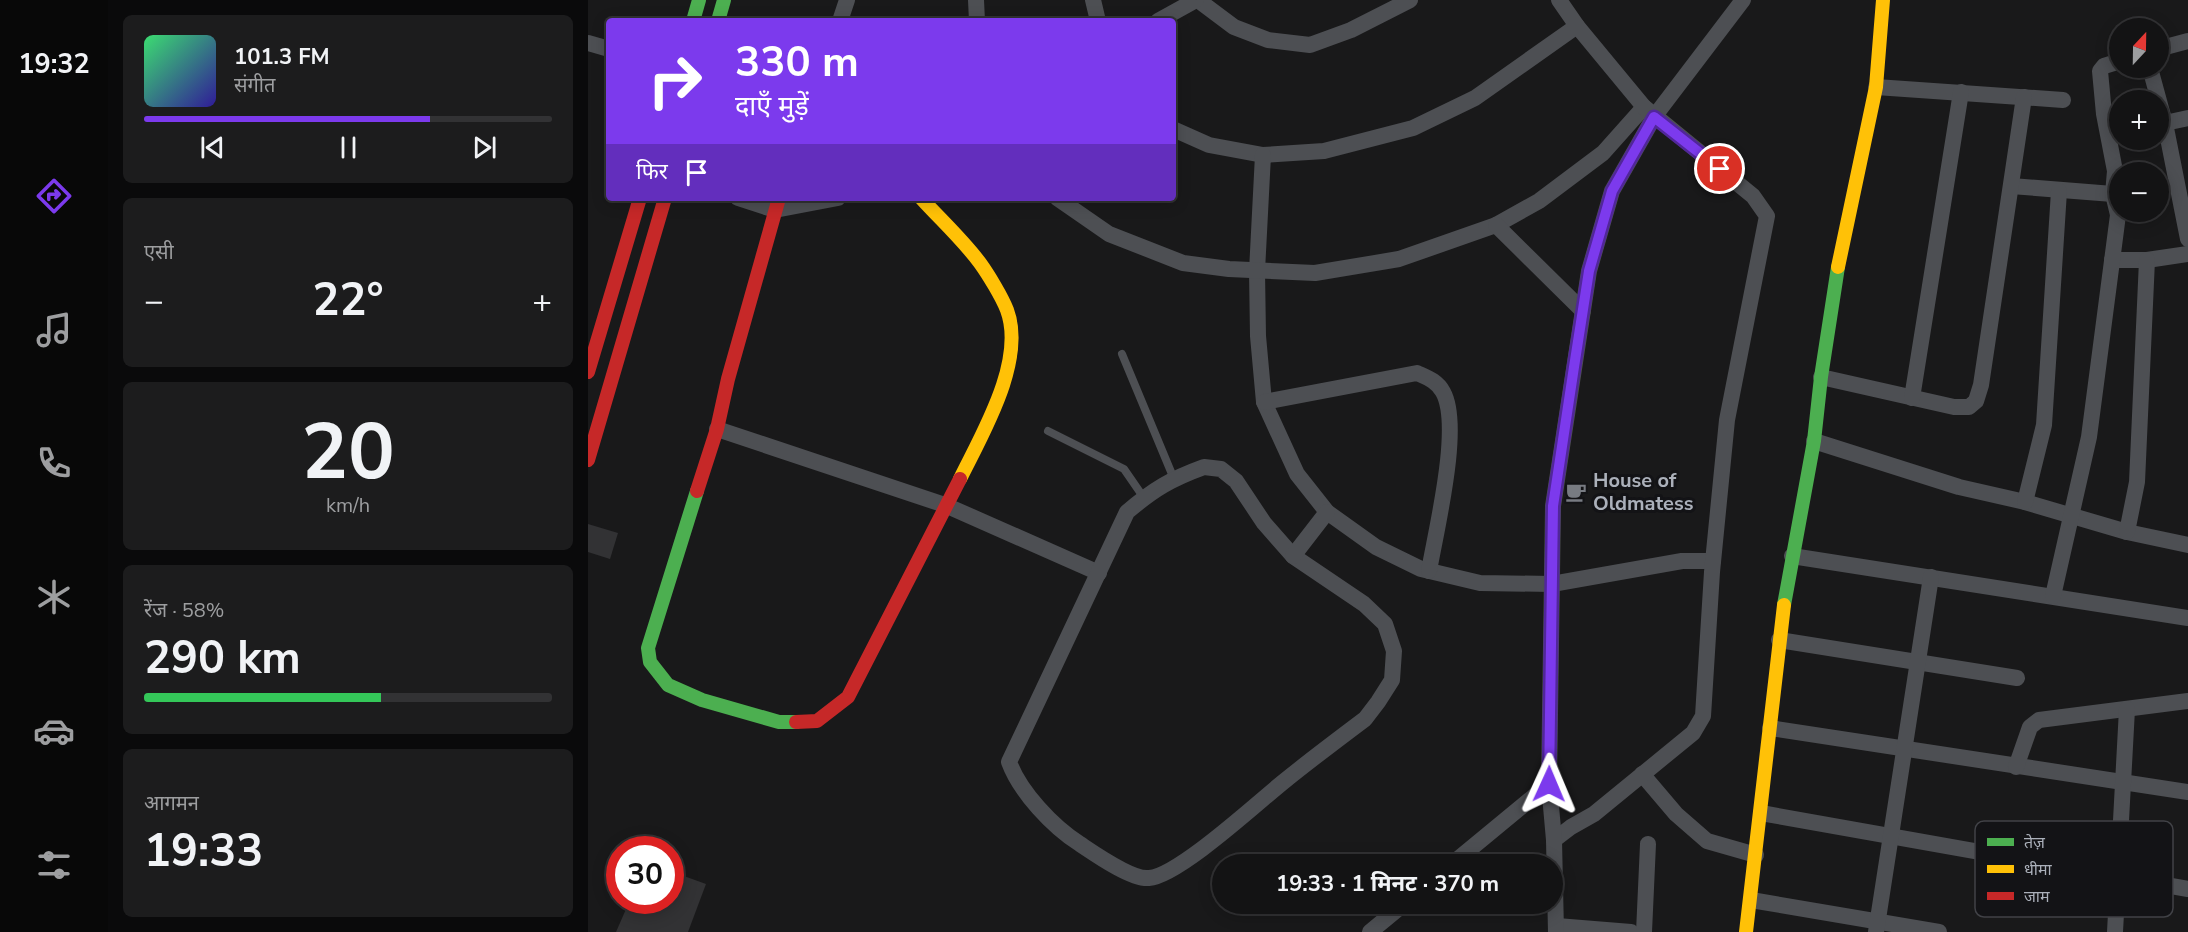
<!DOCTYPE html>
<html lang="hi">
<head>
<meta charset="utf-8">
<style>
  :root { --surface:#131314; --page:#1c1c1d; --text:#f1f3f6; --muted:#9d9ea0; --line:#323234; --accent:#7c3aed }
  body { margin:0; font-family:"Nunito Sans","Noto Sans Devanagari",sans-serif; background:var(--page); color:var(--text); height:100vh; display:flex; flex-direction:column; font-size:22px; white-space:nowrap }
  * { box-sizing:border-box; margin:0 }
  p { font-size:20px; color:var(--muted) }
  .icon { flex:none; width:33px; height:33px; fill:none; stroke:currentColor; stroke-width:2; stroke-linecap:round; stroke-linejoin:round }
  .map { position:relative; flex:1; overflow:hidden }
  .drawer { display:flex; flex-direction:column; gap:15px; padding:15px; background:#0a0a0b; width:480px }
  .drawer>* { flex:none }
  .banner { position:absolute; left:18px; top:18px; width:570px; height:183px; border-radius:6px; box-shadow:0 3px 15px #0003,0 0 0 2px var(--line); background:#7c3aed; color:#fff; overflow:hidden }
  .needle { width:39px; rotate:22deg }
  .tools { position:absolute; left:1521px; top:18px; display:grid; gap:12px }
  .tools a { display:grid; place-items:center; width:60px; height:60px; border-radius:50%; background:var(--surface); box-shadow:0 3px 15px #0003,0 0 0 2px var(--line); font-size:30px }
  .speed { position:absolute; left:18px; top:836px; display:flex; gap:12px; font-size:30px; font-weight:700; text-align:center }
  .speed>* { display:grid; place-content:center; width:78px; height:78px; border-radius:50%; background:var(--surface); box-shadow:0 3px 15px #0003,0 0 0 2px var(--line); line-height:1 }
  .speed .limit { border:9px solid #d22; background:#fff; color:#111 }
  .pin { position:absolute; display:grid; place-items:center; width:51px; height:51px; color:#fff; margin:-26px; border:3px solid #fff; border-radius:50%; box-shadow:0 2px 6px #0007 }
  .me { position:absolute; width:66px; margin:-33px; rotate:1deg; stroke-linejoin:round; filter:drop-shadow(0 0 4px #0008) }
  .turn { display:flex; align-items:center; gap:21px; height:126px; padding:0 30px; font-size:27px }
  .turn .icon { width:78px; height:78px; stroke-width:2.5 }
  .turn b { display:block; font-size:42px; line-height:51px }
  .then { display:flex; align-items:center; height:57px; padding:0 30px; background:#0003; gap:12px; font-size:22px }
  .big { font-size:45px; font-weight:700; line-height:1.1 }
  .drawer .widget { flex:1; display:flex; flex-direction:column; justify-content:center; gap:9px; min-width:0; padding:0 21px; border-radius:9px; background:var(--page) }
  .drawer .dial { align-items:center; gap:0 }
  .dial b { font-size:78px; line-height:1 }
  .song { display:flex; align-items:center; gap:18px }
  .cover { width:72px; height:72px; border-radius:9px; background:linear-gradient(135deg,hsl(140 70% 55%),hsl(250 70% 35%)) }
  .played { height:6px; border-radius:3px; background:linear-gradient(90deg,var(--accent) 70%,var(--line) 70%) }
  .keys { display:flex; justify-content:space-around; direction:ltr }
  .heat { display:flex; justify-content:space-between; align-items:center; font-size:33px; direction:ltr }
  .charge { height:9px; border-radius:4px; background:linear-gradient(90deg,#34c759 58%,var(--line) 0) }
  .trip { position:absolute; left:624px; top:854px; width:351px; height:60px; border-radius:30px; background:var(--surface); box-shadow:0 3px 15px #0003,0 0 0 2px var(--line); font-weight:700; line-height:60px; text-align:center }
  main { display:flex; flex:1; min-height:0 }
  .dock { display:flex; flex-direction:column; width:108px; justify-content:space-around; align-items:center; background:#080808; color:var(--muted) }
  .dock .icon { width:42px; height:42px }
  .dock .on { color:var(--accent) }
  .dock b { font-size:27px; color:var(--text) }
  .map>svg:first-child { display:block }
</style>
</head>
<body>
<main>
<nav class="dock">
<b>19:32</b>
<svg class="icon on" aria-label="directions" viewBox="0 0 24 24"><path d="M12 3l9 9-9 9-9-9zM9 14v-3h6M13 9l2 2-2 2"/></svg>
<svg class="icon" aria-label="music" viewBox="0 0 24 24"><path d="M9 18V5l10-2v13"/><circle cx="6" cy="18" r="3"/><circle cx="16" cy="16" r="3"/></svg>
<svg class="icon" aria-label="phone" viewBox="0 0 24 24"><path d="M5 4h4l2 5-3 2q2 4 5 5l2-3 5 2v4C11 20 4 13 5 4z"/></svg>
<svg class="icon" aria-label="climate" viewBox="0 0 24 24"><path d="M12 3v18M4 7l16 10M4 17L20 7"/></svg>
<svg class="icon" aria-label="car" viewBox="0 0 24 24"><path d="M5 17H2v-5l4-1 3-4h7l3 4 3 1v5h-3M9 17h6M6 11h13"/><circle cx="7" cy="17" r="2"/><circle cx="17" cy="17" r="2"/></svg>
<svg class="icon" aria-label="filters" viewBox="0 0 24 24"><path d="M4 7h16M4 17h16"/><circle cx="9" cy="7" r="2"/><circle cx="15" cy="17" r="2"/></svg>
</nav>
<section class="drawer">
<div class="widget">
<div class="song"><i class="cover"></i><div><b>101.3 FM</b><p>संगीत</p></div></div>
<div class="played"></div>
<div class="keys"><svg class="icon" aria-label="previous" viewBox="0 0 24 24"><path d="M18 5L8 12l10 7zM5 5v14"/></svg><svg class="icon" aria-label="pause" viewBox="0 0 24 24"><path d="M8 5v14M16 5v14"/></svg><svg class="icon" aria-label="next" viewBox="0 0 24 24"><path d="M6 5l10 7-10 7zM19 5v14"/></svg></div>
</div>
<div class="widget"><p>एसी</p>
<div class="heat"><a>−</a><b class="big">22°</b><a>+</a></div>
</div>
<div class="widget dial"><b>20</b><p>km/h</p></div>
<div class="widget"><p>रेंज · 58%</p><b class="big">290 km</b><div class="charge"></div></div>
<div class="widget"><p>आगमन</p><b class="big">19:33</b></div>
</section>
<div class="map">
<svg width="1600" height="932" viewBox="0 0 1600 932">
  <rect width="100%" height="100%" fill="#19191a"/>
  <!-- building -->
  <g fill="#323234">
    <polygon points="0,524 30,533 22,559 0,552"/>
    <polygon points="82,871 118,884 100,932 28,932 42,900 82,900"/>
  </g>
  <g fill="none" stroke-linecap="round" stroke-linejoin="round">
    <!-- lane -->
    <g stroke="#4d4f53" stroke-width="8">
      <polyline points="534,354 586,479"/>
      <polyline points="460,431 536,469 556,498"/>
    </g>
    <!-- street -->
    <g stroke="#4d4f53" stroke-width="16">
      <polyline points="388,0 389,21"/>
      <polyline points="505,0 510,21"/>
      <polyline points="610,0 646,27 680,40 722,45 763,30 822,0"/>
      <polyline points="252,21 259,0"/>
      <polyline points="570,21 608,0"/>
      <polyline points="0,43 21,49"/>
      <polyline points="1570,49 1600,41"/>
      <polyline points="1562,68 1577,123 1600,239"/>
      <polyline points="1288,87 1475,100"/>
      <polyline points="1577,123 1600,118"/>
      <polyline points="585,129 621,145 675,155 736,151 825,128 887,98 989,26"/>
      <polyline points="675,155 669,271 670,336 676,402 709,474 739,512 788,547 833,569 892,583 964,584 1094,561 1125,561"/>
      <polyline points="1423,186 1525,194"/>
      <polyline points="150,198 187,210 250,198"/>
      <polyline points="469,198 521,234 595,263 641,269 727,273 811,259 908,225 951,201 1015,153 1056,107"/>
      <polyline points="908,225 995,311"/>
      <polyline points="1524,260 1559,260 1600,254"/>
      <polyline points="1233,377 1366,407 1381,407 1388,401 1393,385 1436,97"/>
      <polyline points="1324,398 1373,92"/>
      <path d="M 676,402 L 829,373 C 840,378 849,381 855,392 C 874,426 848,530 841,571"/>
      <polyline points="129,429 357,505 511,573"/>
      <polyline points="1226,441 1371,487 1437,502 1539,532 1600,545"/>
      <path d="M 616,467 L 633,469 L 648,481 L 676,523 L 705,556 L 776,604 L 797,624 L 806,651 L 804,680 L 790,702 L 777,719 C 749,740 721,761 694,783 C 668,804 590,876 561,878 C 544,880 507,854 492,844 C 465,827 432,792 421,762 L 539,512 C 566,489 583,479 616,467 Z"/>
      <polyline points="1437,502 1456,425 1471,191"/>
      <polyline points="1539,532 1549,482 1559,260"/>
      <polyline points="705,556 739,512"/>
      <polyline points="1204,556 1600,618"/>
      <polyline points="1465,596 1501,437 1530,215 1525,194 1527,171 1516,114 1512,71 1516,66 1532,61"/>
      <polyline points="1191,640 1429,678"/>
      <polyline points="1182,728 1600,792"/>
      <polyline points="1428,767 1442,727 1451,720 1600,701"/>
      <polyline points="1054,774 1088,814 1119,841 1168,855"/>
      <polyline points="1173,813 1600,889"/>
      <polyline points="966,840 983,827 1006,814 1105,733 1115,716 1124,572 1139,420 1179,216 1165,196 1056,107 989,26 971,0"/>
      <polyline points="864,864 961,784"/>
      <polyline points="1163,900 1351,932"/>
      <polyline points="969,926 1043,932"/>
      <polyline points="782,932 817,903"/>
      <polyline points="968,932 966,840 961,784 965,506 1001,271 1024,191 1066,117 1155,0"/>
      <polyline points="1056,932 1060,844"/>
      <polyline points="1288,932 1343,577"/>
      <polyline points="1527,932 1539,709"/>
    </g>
    <!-- fast -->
    <g stroke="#4caf50" stroke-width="14">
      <polyline points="105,21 111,0"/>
      <polyline points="130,21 136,0"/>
      <polyline points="109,491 60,648 62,662 80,685 114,700 191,722 208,722"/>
      <polyline points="1196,605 1226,441 1233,377 1250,267"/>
    </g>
    <!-- slow -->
    <g stroke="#ffc107" stroke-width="14">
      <path d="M 333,198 C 352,219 375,240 392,263 C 400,274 414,297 419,310 C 438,361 394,434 372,479"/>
      <polyline points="1250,267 1288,87 1295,0"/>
      <polyline points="1158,932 1196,605"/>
    </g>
    <!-- jam -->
    <g stroke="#c62828" stroke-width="14">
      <polyline points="0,372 52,198"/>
      <polyline points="0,460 77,198"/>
      <polyline points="109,491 129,429 140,379 191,198"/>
      <polyline points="208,722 229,721 260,697 372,479"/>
    </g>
  </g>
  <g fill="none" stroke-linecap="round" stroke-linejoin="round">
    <!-- route casing -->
    <g stroke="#51269a" stroke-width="15">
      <polyline id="route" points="961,784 965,506 986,367 1001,271 1024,191 1066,117 1132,169"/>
    </g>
    <!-- route -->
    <use href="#route" stroke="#7c3aed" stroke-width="10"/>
  </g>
  <!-- icons -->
  <defs>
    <g id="cafe-bare" transform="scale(1.62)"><path d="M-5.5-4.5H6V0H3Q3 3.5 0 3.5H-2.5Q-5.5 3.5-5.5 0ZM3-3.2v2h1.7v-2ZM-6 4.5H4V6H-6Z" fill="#787b82" stroke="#131316" stroke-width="2.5" paint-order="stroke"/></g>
  </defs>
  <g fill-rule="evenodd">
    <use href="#cafe-bare" x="988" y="492"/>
  </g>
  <g text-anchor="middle" stroke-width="6" stroke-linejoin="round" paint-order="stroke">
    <!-- poi labels -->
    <g font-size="20" font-weight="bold" fill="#abb0ba" stroke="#131316" text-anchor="start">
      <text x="1005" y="487">House of<tspan x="1005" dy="23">Oldmatess</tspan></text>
    </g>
  </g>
  <!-- legend -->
  <rect x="1387" y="821" width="198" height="96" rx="9" fill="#131316" stroke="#414247" stroke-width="1.5"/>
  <rect x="1399" y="838" width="27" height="8" fill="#4caf50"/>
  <rect x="1399" y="865" width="27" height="8" fill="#ffc107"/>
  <rect x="1399" y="892" width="27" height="8" fill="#c62828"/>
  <g font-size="16" fill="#abb0ba">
    <text x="1436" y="848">तेज़</text>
    <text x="1436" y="875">धीमा</text>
    <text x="1436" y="902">जाम</text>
  </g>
</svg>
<div class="tools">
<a><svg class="needle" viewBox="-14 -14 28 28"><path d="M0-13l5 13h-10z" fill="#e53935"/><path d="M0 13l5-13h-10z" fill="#9d9ea0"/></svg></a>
<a>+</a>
<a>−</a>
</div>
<div class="speed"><div class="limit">30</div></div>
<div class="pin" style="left:1132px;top:169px;background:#d93025"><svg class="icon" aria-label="arrive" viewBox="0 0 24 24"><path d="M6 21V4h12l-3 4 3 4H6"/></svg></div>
<svg class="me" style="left:961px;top:784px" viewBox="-20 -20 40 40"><path d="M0-17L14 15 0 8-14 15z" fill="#7c3aed" stroke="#fff" stroke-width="4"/></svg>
<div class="trip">19:33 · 1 मिनट · 370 m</div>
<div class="banner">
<div class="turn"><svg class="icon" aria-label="right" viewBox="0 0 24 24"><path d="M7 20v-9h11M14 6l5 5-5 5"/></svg><div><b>330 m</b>दाएँ मुड़ें</div></div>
<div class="then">फिर<svg class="icon" aria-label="arrive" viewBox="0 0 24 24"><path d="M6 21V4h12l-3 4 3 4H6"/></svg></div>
</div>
</div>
</main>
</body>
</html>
